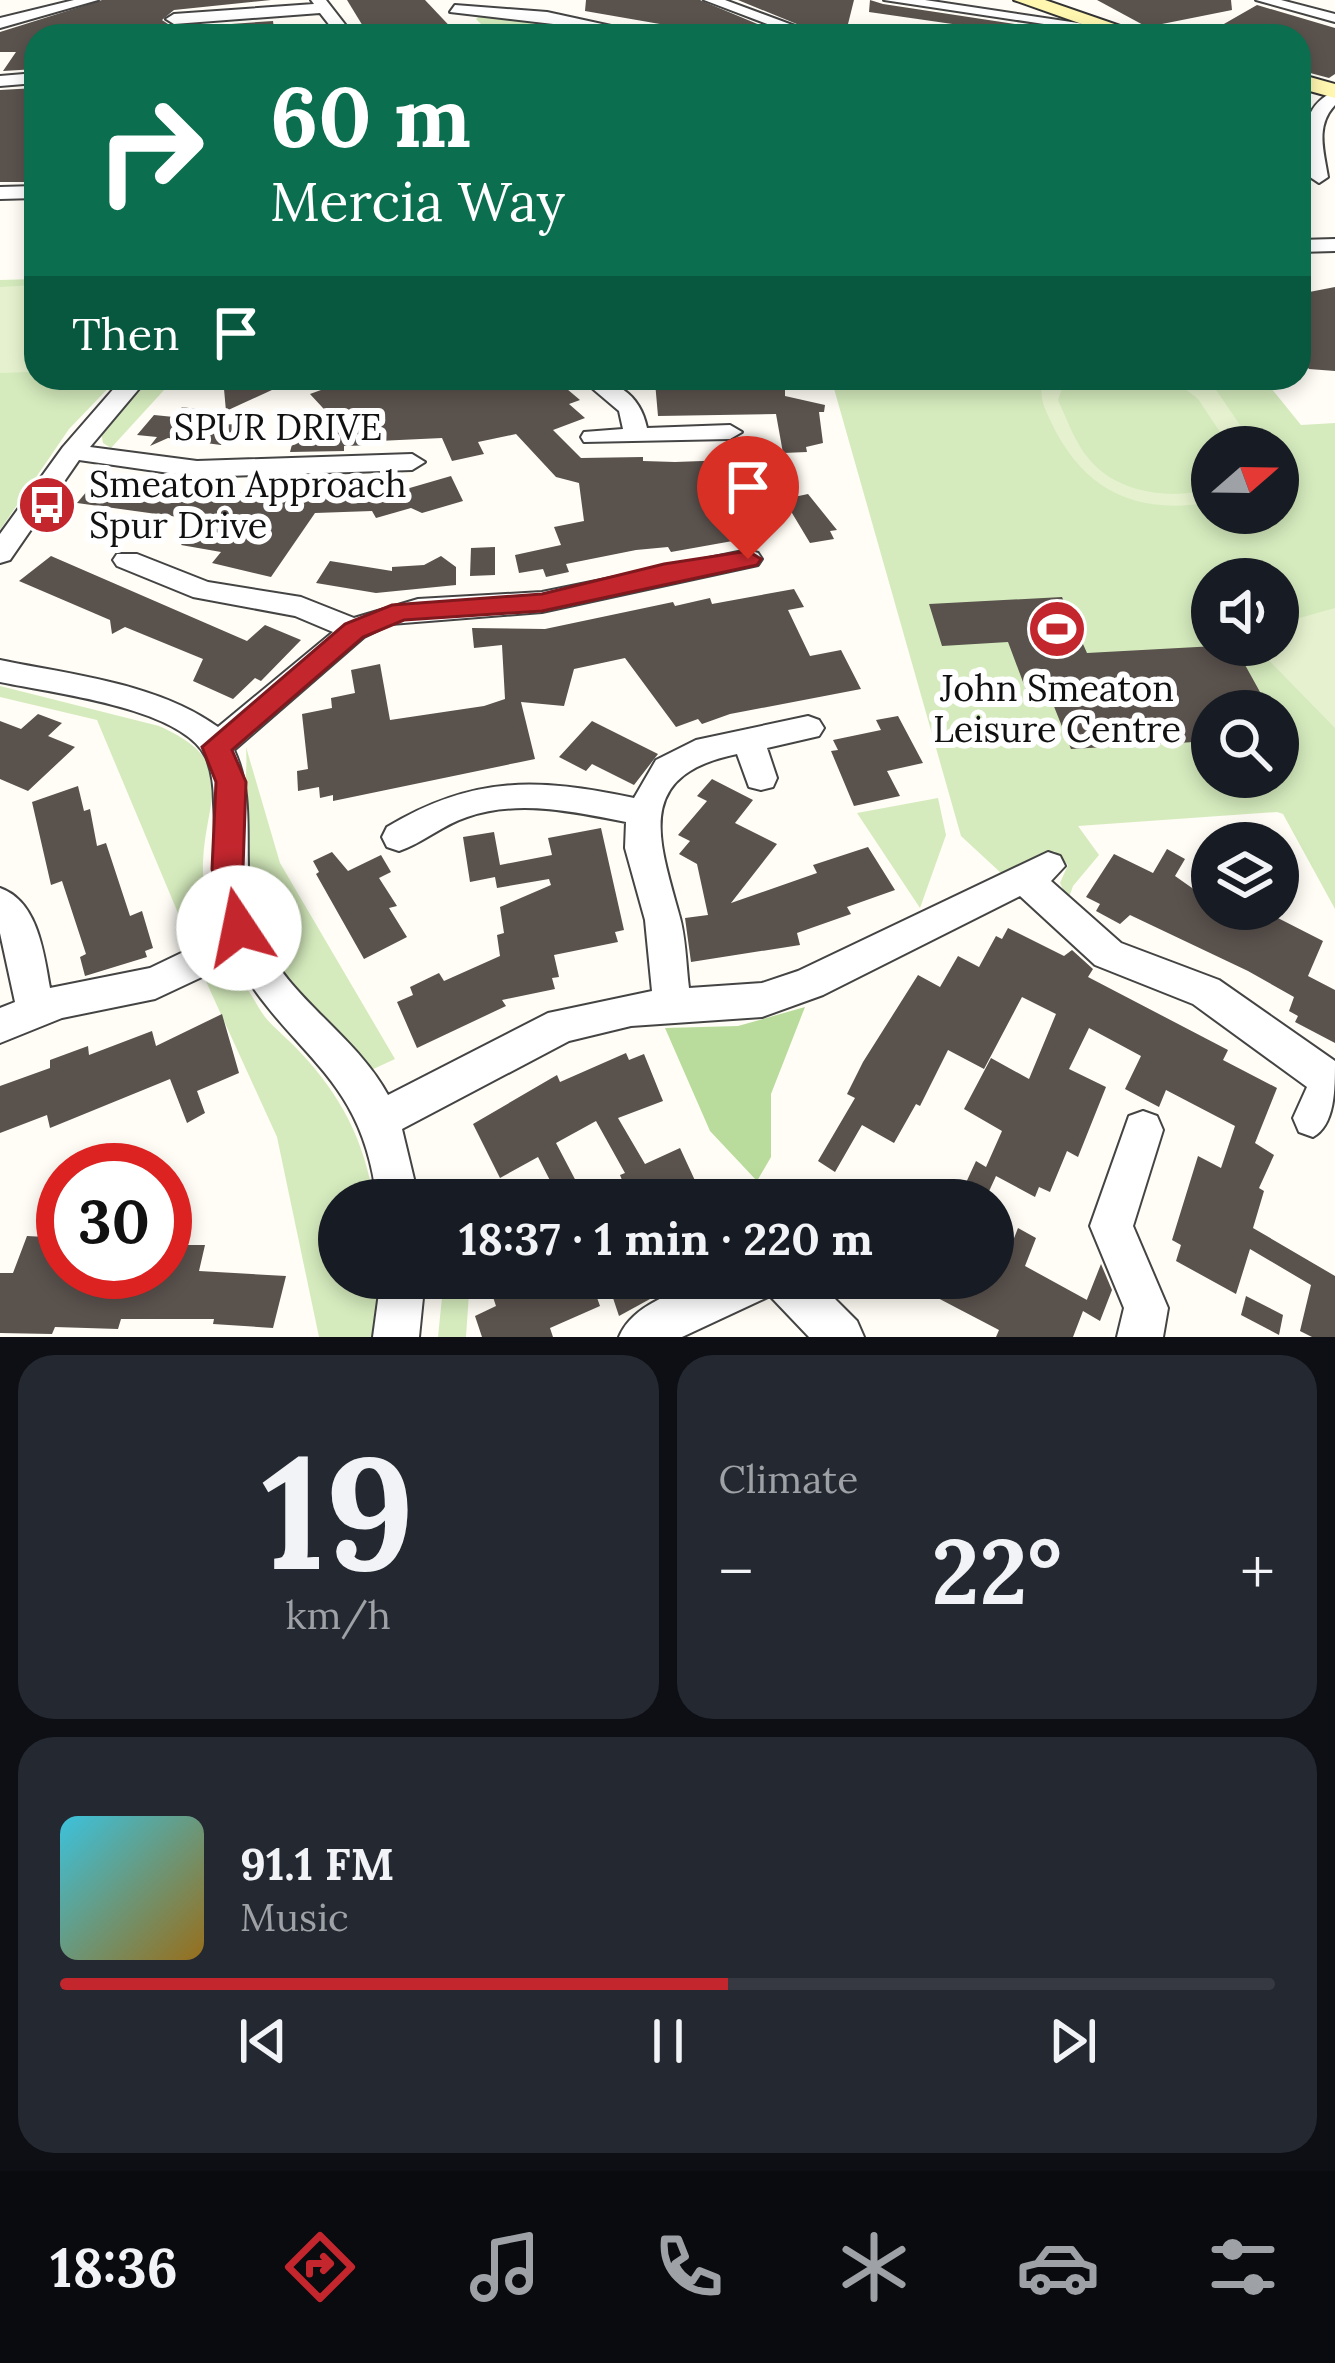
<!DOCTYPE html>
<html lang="en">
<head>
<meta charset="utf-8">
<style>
  :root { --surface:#171b24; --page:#242831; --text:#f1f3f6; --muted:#9ea1a6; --line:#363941; --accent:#c4262e }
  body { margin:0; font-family:Lora,serif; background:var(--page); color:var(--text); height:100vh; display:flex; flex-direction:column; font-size:45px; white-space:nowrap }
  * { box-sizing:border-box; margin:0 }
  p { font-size:39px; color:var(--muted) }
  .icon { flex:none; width:66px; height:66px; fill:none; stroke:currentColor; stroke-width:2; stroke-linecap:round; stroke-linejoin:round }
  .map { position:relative; height:1337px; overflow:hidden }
  .panel { display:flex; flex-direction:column; gap:18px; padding:18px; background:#0d0f14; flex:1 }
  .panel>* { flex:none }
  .banner { position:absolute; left:24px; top:24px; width:1287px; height:366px; border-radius:36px; box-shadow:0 6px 18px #0003; background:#0b6e4f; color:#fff; overflow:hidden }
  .needle { width:78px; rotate:70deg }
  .controls { position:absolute; left:1191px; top:426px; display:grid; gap:24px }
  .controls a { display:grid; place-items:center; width:108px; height:108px; border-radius:50%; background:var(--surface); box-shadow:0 6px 18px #0003; font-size:60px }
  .speed { position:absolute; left:36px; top:1143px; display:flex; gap:24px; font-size:60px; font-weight:700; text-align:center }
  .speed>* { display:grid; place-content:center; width:156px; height:156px; border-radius:50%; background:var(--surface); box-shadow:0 6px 18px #0003; line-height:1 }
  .speed .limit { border:18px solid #d22; background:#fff; color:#111 }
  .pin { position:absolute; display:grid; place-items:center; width:102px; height:102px; color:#fff; margin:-123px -51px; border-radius:50% 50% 50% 0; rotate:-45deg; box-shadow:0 0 12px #0007 }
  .pin .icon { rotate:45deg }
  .me { position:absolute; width:132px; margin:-66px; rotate:349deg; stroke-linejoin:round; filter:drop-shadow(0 0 9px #0008) }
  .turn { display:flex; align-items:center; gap:42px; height:252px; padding:0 48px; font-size:54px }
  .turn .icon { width:156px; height:156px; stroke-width:2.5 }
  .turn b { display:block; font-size:84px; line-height:102px }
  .then { display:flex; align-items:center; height:114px; padding:0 48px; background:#0003; gap:24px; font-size:45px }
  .big { font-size:90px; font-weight:700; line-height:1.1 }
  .panel .widget { flex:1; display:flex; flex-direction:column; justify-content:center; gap:18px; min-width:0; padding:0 42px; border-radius:36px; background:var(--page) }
  .panel .dial { align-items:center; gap:0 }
  .dial b { font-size:156px; line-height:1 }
  .song { display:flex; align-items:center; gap:36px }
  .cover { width:144px; height:144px; border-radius:18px; background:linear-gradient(135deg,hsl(190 70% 55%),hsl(40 70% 35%)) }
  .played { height:12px; border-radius:6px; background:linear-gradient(90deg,var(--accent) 55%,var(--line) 55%) }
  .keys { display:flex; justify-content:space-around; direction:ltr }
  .heat { display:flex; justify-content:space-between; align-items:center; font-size:66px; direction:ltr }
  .panel .tiles { flex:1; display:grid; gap:18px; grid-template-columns:1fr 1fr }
  .widget:last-child { grid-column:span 2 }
  .trip { position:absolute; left:318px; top:1179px; width:696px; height:120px; border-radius:60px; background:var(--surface); box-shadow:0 6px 18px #0003; font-weight:700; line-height:120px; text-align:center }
  .menu { display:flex; height:192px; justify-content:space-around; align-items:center; background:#090b0e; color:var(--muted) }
  .menu .icon { width:84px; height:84px }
  .menu .selected { color:var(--accent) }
  .menu b { font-size:54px; color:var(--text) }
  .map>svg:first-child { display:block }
</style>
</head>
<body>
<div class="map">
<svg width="1335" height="1337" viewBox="0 0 1335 1337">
  <rect width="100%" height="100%" fill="#fffdf5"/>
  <!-- green -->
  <g fill="#d5ebbd" fill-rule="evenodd">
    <polygon points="482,14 619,30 639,36 493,36 476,19"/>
    <polygon points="36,279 36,378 118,378 69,429 0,530 0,280"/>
    <polygon points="151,378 175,378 111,448 103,443 101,432"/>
    <path d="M 831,378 L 1263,378 L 1301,425 L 1335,423 L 1335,909 L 1283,814 L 1277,812 L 1078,826 L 1099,855 L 1073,886 L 1068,900 L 1060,883 L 1068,865 L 1054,851 L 1001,873 L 961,836 ZM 1212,447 L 1278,447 L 1278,513 L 1212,513 ZM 1212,579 L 1278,579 L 1278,645 L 1212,645 ZM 1212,711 L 1278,711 L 1278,777 L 1212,777 Z"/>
    <path d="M 0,686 L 159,726 C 240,762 206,796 203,861 C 202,884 208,906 213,927 L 191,944 L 97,720 L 0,697 Z"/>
    <path d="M 246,747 L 280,863 L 395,1059 L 369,1071 C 315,1015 252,960 241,879 C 235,835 249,791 246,747 Z"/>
    <polygon points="938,798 946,835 920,908 857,813"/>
    <path d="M 221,972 C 249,979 250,997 265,1017 C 275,1029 288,1039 299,1051 C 341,1095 364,1140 374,1200 L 339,1200 L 339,1278 L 379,1278 L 375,1337 L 319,1337 L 277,1137 L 204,977 Z"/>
    <polygon points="444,1278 470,1278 466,1337 438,1337"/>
  </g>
  <!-- forest -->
  <polygon fill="#b9dc9c" points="805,1007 771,1094 771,1157 757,1181 710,1131 665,1028 738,1026"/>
  <!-- pitch -->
  <g fill="#e6f2cf">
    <polygon points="36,285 36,359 29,372 0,373 0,287"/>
    <path d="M 1045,378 L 1066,378 L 1058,400 C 1067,419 1075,443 1089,459 C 1116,493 1173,501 1212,488 L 1212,502 C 1136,516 1083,490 1051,422 C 1044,406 1037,395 1045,378 Z"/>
    <polygon points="1171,378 1208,378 1255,447 1230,447 1198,399"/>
    <polygon points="1335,608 1335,728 1254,645 1278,645 1278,624"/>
  </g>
  <!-- building -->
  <g fill="#5a524d">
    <polygon points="102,0 271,0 174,10 162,20 174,28 273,21 275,36 143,36 88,28 36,36 36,69 3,71 16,52 0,52 0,32"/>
    <polygon points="347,0 425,0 459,36 369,36"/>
    <polygon points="586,0 700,0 786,36 729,36 585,11"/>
    <polygon points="738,0 854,0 845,36 826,36"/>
    <polygon points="870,0 883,4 1041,28 1038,34 1008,32 869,12"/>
    <polygon points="1097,0 1231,0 1232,10 1147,27"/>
    <polygon points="1257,5 1335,28 1335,74 1329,78 1299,70 1299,36 1203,36"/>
    <polygon points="36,88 36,182 0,182 0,90"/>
    <polygon points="1335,287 1335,371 1309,369 1299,357 1299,294"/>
    <polygon points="223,378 298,378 226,411"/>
    <polygon points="354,378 554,378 580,400 569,404 585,418 553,430 581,458 643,457 643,461 675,462 787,458 794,497 808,494 837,530 830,531 834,539 810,543 786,503 741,512 755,537 671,552 668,547 636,550 566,564 569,572 546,577 543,569 519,573 515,555 561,545 554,527 584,521 579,483 556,477 516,434 478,442 484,454 452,461 442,438 378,441 377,445 344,446 344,451 290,452 298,422 334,420 310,394"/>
    <polygon points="700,378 785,378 785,396 825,405 824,412 819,412 823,443 806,447 807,452 783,453 776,414 658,416 655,382"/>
    <polygon points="182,407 223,413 194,426 237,424 221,445 168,438 150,446 157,437 137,435 154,415 174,417"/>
    <polygon points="451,476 463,501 422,513 411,508 376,518 372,511 315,513 271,577 212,563 221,552 181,545 200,520 77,503 98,478 170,485 171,495 257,492 289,497 291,491 385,487 389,494"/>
    <polygon points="495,547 495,575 470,576 471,548"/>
    <polygon points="51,556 247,641 265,625 301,640 261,681 255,678 233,699 193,681 203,659 125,627 112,634 110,620 19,581"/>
    <polygon points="441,556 456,567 456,585 376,593 316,583 330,561 392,571 392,567 424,565"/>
    <polygon points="794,589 804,607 788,610 810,656 841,650 861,689 730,714 702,724 698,719 676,727 625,658 574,669 564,706 521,702 535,759 333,801 333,795 320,798 319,787 298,791 297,771 308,769 302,714 332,708 331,698 355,693 351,670 380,664 390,720 484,706 505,699 502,645 474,648 472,628 545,629 673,602 675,606 710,598 712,604"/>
    <polygon points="1062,597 1087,653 1234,645 1265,701 1254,702 1259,711 1212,711 1212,741 1071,749 1047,689 1026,690 1008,642 942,646 929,604"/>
    <polygon points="38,714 62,723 48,736 75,747 28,791 0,779 0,721 21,729"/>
    <polygon points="898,716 923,763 887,771 900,796 854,806 831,751 838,750 833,740 881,730 876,720"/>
    <polygon points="592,721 658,754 634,785 592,764 586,771 559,757"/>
    <polygon points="712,779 753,800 735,823 777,844 731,903 817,873 813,865 868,847 895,890 847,907 851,914 797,933 800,945 691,962 685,918 708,915 697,864 679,854 690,841 678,835 707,801 697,796"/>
    <polygon points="78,786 84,811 90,809 97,846 106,843 130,916 142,911 153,948 145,951 147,957 85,976 80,957 86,954 62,881 51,885 32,802"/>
    <polygon points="601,828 624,930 615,932 618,942 554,955 559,977 552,978 555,989 502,1000 506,1006 417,1048 397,1002 413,995 410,987 439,973 444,981 500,956 497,935 504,933 500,907 551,885 549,879 497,888 495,877 470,882 463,837 494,832 500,865 552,855 548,838"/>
    <polygon points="1167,849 1185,859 1175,876 1212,902 1212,909 1227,909 1260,925 1266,912 1323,941 1308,976 1335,990 1335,1043 1295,1022 1298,1016 1289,1011 1294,997 1248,971 1130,915 1120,924 1096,911 1100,904 1086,897 1114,854 1153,873"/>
    <polygon points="332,852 348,871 381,855 391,872 379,878 397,906 389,908 407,937 364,959 316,874 319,872 313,861"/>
    <polygon points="1008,928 1064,956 1072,950 1093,969 1088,977 1228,1050 1223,1060 1277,1088 1255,1143 1274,1155 1259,1188 1264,1191 1253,1228 1335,1276 1335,1337 1312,1337 1300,1331 1311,1285 1250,1249 1236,1294 1176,1261 1181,1245 1172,1240 1198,1156 1221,1168 1235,1126 1166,1090 1159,1107 1125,1089 1141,1056 1089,1028 1069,1069 1106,1087 1078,1157 1067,1151 1050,1192 1039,1187 1035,1197 996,1176 985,1200 958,1200 976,1161 986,1167 1002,1131 964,1109 991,1058 1029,1079 1056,1014 1022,997 984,1069 948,1050 920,1106 916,1104 894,1143 862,1125 835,1172 818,1161 855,1098 847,1094 863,1062 918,975 940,987 958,956 979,967 996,936 1002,939"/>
    <polygon points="222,1014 239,1073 197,1091 205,1113 187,1123 170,1079 50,1128 47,1115 0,1133 0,1086 50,1068 50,1060 88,1046 89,1055 152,1031 156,1046"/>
    <polygon points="626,1053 629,1060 644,1054 663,1101 618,1118 645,1164 680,1148 698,1187 670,1200 630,1200 620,1175 625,1173 596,1121 556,1143 578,1185 558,1196 538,1157 500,1178 473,1124 557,1075 560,1082"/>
    <polygon points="1018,1228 1036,1238 1025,1266 1087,1300 1084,1307 1101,1264 1112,1290 1100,1321 1083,1311 1073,1337 996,1337 999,1330 932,1295 939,1278 993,1278 993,1249 1007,1256"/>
    <polygon points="27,1236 63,1238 63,1272 165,1272 165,1245 205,1245 199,1271 286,1276 273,1328 213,1324 214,1319 121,1319 118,1329 55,1327 52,1334 0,1333 0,1273 13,1273"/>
    <polygon points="505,1278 590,1278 600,1306 550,1328 553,1337 482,1337 475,1316 496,1306 489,1285"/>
    <polygon points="645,1285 650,1299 619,1316 613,1298"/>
    <polygon points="1246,1296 1283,1315 1279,1335 1241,1315"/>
  </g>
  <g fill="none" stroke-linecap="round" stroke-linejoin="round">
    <!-- street casing -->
    <g stroke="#444" stroke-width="4">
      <g id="street">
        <polygon points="74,0 98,0 0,28 0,18"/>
        <polygon points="311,0 326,0 354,36 338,36 320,13 174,24 166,19 174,14 314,4"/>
        <polygon points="704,0 725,0 822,36 799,36"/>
        <polygon points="884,0 925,0 1098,26 1090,31"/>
        <polygon points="1256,0 1281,0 1335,14 1335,22"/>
        <polygon points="455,5 547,12 657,36 450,12"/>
        <polygon points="36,73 36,83 0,86 0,76"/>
        <path d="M 1335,91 L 1335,105 C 1315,126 1324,151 1328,177 L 1319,183 L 1310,177 C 1305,143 1297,108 1335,91 Z"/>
        <polygon points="36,186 36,198 0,199 0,187"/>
        <polygon points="1335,239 1335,251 1299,252 1299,240"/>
        <polygon points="123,378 148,378 90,447 197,461 412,454 425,462 412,470 197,477 79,460 10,560 0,563 0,534 63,447"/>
        <path d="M 580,378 C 614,378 640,393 647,428 L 730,425 L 742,432 L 730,439 L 584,442 L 581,437 L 584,432 L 623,429 L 619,411 Z"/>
        <path d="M 748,550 L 758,553 L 762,559 L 758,565 L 542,612 L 391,624 L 364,637 L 234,750 C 261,808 235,875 260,934 C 286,997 355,1034 388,1095 L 548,1013 L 652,991 L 645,920 L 625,848 L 626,822 C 575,812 518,799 467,817 C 442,825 423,843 399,851 L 387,847 L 382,837 L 387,827 C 474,775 538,778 634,798 L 656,760 L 696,740 L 808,716 L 819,720 L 824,728 L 819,736 L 767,748 L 777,778 L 773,787 L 761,790 L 749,787 L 737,754 C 634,775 658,838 679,914 C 686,937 686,964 689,988 L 762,983 L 798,971 L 1048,852 L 1060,856 L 1065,866 L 1051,881 L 1121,943 L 1219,980 L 1335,1061 C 1335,1090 1335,1125 1313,1137 L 1299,1132 L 1293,1118 L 1307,1087 L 1193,1004 L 1095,965 L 1020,896 L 823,995 L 762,1017 L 631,1026 L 569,1041 L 402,1129 L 419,1200 L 377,1200 C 362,1073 292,1058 236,961 L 155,999 L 62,1018 L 0,1043 L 0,1008 L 15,1002 L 0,933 L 0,888 C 38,901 44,954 50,988 L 150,968 L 223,933 C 210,890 217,847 214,803 C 214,788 212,771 206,757 C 181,707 51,693 0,682 L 0,660 C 72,675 157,683 218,727 L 333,632 L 295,616 L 193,597 L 117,566 L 113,560 L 117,554 L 137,554 L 208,582 L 301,597 L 354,618 L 418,599 L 542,592 Z"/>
        <polygon points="1143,1111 1157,1116 1163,1130 1133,1226 1168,1308 1163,1337 1117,1337 1124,1308 1090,1226 1129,1116"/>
        <polygon points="381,1278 425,1278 419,1337 373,1337"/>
        <path d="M 710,1278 L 814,1278 L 857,1321 L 864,1337 L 809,1337 L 770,1296 L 682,1337 L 619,1337 C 633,1303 678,1292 710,1278 Z"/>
      </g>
    </g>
    <!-- secondary casing -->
    <g stroke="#333" stroke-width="4">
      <g id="secondary">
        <polygon points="1014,0 1045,0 1149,36 1116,36"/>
        <polygon points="1299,74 1335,84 1335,98 1299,88"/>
      </g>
    </g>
    <!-- street -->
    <use href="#street" fill="#fff" fill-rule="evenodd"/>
    <!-- secondary -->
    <use href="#secondary" fill="#fff6b0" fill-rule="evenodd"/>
  </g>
  <!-- route -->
  <polygon fill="#c4262e" stroke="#7f191e" stroke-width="3" points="748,551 761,559 757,565 542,611 404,620 363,637 232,750 246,782 243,869 255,928 250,937 239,941 227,937 212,869 216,782 202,747 345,624 392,605 542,594 664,564"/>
  <!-- icons -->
  <defs>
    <g id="bus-disc" transform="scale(3)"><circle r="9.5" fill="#c4262e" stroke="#fff"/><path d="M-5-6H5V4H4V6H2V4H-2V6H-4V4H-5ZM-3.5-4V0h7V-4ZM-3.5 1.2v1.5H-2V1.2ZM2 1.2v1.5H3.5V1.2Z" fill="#fff"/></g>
    <g id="stadium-disc" transform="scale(3)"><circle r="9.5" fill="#c4262e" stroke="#fff"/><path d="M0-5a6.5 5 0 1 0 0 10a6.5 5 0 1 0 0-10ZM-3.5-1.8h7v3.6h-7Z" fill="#fff"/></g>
  </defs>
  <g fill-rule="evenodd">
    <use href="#bus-disc" x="47" y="505"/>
    <use href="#stadium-disc" x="1057" y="629"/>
  </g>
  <g text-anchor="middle" stroke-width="12" stroke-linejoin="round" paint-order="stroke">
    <!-- street labels -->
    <g font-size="36" fill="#111" stroke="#fff">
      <text x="278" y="440">SPUR DRIVE</text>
    </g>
    <!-- poi labels -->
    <g font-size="36" fill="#111" stroke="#fff" text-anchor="start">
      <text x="89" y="497">Smeaton Approach<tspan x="89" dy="41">Spur Drive</tspan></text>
      <text x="1057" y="701" text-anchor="middle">John Smeaton<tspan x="1057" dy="41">Leisure Centre</tspan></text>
    </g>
  </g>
</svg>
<div class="controls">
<a><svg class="needle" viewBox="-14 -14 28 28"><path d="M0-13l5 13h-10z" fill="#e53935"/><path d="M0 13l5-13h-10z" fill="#9ea1a6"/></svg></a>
<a><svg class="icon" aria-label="sound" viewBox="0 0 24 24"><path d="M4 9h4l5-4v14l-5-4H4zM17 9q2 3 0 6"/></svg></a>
<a><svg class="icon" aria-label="search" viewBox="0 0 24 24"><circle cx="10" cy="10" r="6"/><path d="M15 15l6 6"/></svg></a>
<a><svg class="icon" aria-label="layers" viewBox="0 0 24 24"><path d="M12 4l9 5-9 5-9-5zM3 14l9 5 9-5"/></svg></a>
</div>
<div class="speed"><div class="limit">30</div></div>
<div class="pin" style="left:748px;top:559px;background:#d93025"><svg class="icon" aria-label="arrive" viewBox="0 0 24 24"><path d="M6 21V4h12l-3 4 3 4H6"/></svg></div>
<svg class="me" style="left:239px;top:928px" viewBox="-20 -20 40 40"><circle r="19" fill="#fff"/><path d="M0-13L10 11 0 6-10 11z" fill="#c4262e"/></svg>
<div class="trip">18:37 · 1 min · 220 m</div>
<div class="banner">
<div class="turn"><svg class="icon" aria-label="right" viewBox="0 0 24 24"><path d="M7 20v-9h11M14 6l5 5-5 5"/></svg><div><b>60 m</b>Mercia Way</div></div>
<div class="then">Then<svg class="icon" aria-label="arrive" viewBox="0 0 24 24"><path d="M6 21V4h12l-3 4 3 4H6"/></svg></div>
</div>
</div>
<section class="panel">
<div class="tiles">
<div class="widget dial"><b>19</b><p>km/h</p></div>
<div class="widget"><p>Climate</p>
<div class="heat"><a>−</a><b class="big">22°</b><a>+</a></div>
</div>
<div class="widget">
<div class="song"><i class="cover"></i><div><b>91.1 FM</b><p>Music</p></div></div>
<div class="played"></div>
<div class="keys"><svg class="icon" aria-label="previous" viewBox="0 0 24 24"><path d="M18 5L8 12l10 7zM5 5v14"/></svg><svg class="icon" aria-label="pause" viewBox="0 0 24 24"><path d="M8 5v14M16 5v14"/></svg><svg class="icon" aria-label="next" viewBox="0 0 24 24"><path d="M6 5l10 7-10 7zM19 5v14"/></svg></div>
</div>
</div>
</section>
<nav class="menu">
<b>18:36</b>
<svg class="icon selected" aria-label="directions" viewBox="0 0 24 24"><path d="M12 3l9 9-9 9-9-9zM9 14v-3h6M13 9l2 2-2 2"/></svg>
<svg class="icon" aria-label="music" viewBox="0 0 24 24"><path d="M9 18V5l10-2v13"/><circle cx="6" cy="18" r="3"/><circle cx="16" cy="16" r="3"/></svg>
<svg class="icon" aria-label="phone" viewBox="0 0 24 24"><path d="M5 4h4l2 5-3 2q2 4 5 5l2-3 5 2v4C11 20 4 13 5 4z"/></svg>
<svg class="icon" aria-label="climate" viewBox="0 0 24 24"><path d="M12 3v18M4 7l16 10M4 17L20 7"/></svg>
<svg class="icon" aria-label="car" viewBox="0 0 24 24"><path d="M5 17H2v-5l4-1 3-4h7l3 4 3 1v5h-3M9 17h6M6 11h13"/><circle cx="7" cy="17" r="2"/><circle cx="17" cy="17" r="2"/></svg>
<svg class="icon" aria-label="filters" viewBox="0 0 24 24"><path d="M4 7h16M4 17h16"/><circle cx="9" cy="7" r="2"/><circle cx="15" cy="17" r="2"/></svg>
</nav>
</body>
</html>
